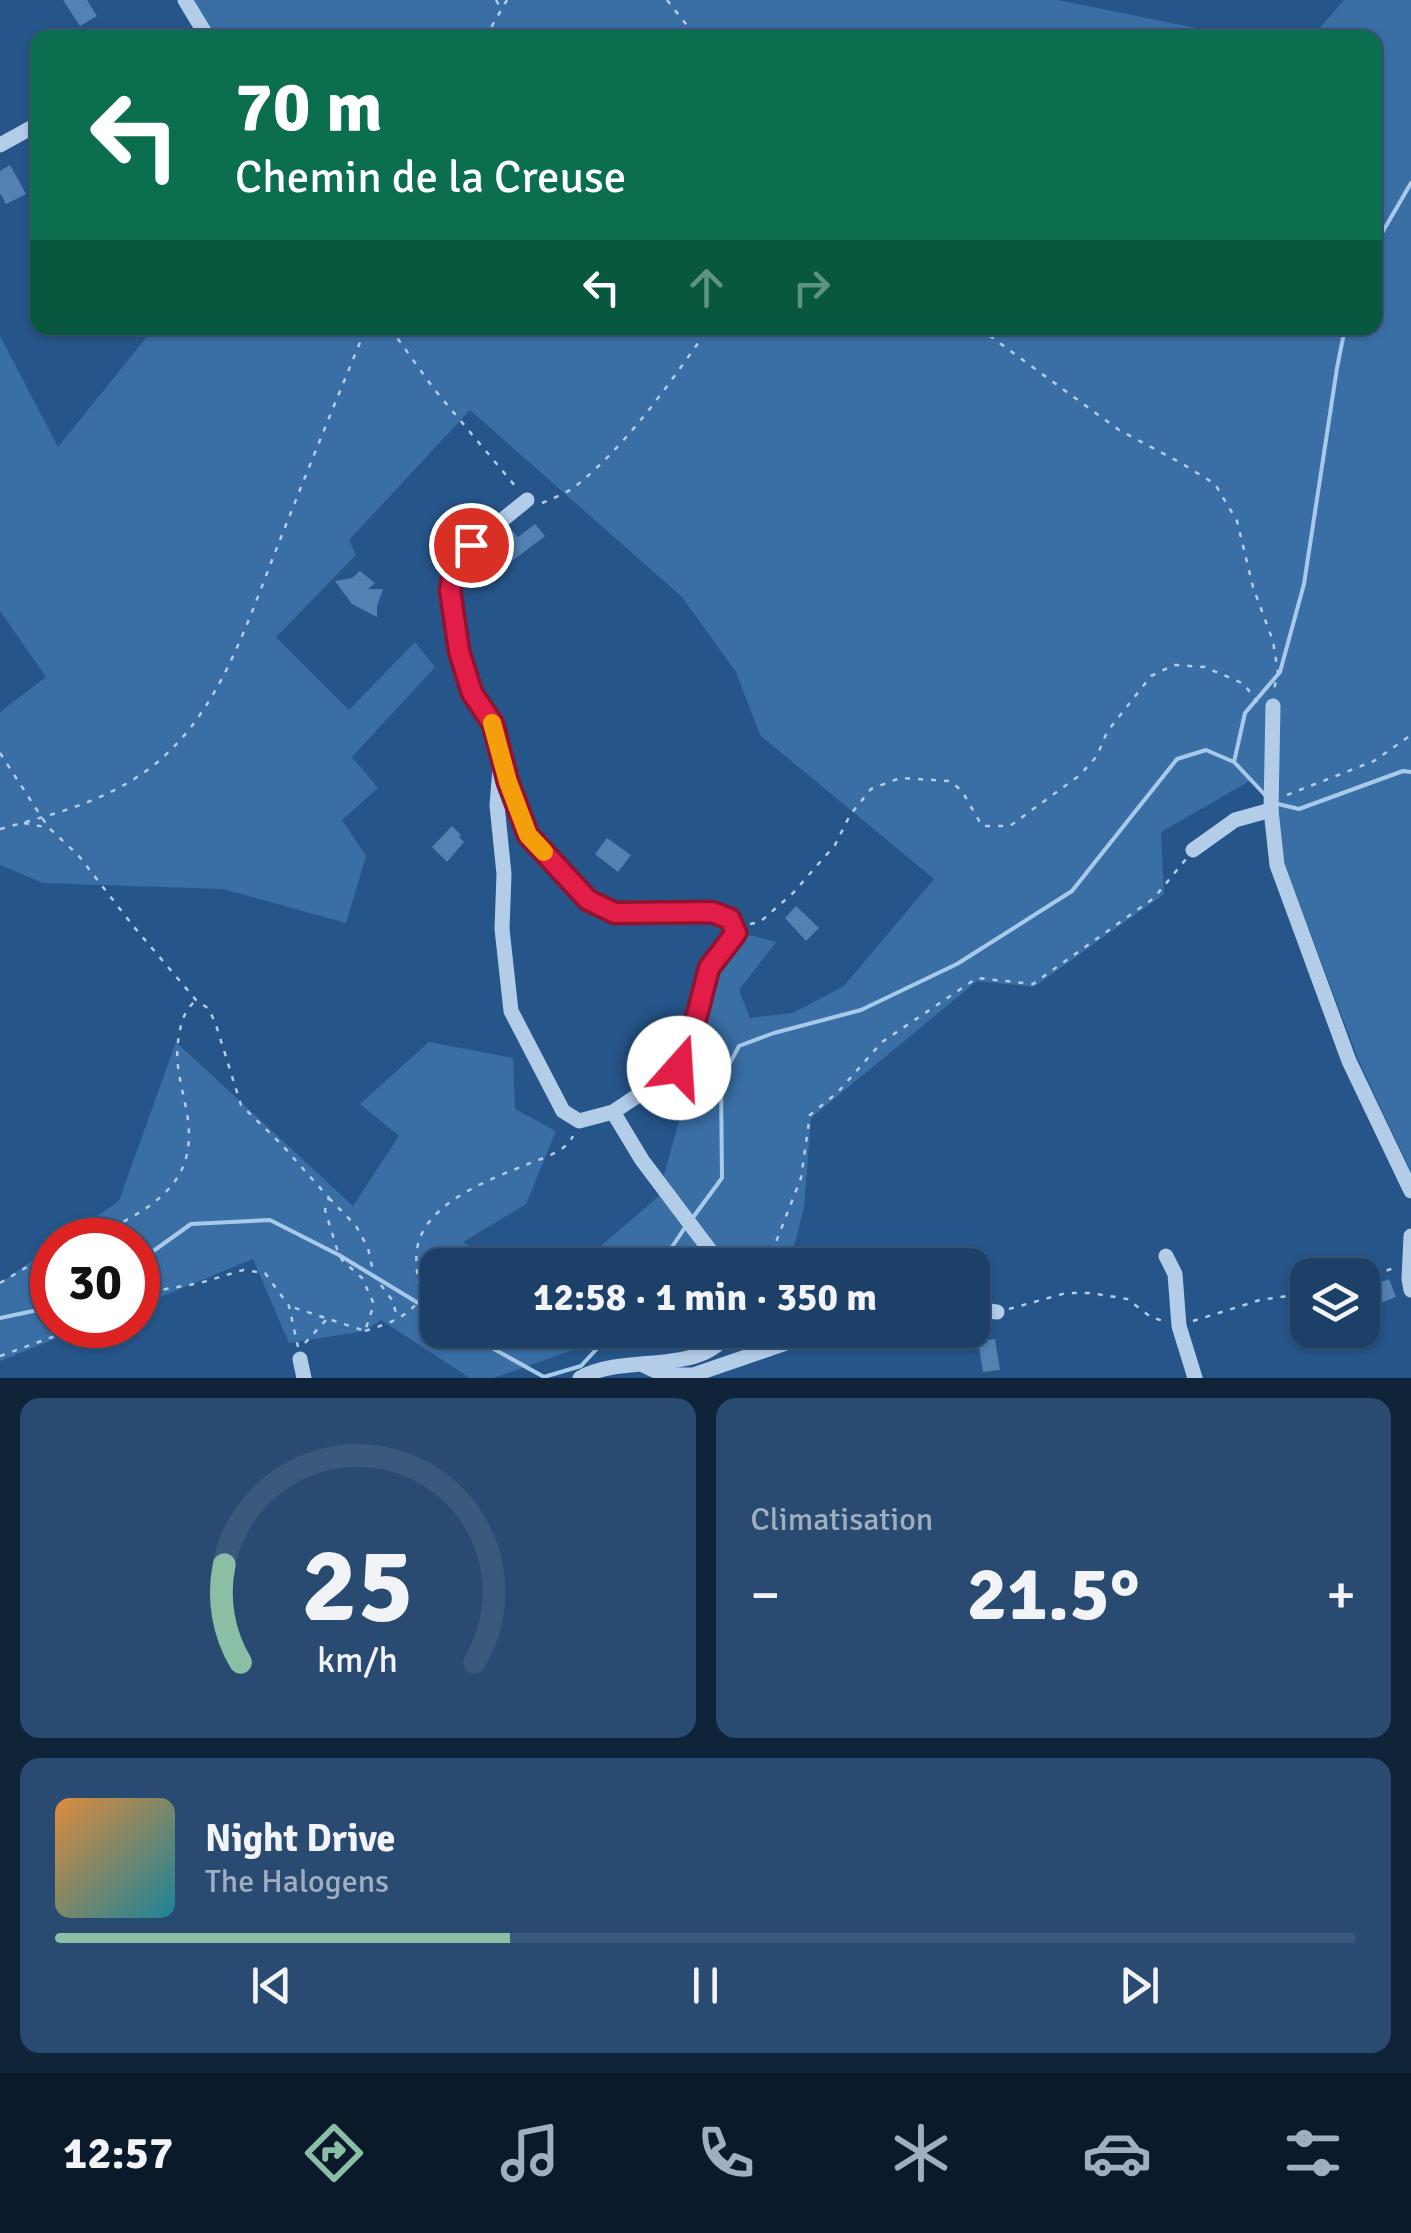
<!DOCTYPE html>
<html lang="fr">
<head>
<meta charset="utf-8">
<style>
  :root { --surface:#1c4068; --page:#294b71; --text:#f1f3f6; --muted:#a0afc0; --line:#3a597c; --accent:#8abfa5 }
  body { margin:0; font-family:Signika,sans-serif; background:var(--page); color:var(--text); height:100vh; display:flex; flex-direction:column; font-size:38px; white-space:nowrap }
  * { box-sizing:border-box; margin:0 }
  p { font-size:32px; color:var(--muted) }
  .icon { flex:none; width:55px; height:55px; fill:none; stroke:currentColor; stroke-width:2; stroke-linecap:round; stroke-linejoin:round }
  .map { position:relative; height:1378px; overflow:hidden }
  .panel { display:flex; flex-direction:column; gap:20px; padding:20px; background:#0f2339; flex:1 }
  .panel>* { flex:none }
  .hud { position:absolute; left:30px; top:30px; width:1352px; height:305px; border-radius:20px; box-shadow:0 2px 8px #0004,0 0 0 2px var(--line); background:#0b6e4f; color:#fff; overflow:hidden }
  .buttons { position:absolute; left:1290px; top:1258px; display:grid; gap:20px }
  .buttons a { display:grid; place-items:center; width:90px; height:90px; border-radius:20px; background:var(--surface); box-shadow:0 2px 8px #0004,0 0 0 2px var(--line); font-size:50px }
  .speed { position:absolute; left:30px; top:1218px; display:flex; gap:20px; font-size:50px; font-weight:700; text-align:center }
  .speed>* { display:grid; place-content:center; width:130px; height:130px; border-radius:50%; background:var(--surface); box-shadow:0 2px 8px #0004,0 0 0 2px var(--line); line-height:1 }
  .speed .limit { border:15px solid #d22; background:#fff; color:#111 }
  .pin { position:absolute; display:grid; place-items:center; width:85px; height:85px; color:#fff; margin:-42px; border:5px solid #fff; border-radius:50%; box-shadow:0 2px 10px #0007 }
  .me { position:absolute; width:110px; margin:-55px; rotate:19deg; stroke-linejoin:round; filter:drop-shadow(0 0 8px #0008) }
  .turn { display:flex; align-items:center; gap:35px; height:210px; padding:0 40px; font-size:45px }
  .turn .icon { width:130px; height:130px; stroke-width:2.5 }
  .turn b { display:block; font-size:70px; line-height:85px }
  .lanes { display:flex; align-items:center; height:95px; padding:0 40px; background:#0003; justify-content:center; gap:50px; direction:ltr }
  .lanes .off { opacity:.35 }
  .big { font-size:75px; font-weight:700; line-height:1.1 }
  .panel .tile { flex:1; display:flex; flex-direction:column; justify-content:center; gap:15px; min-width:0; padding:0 35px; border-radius:20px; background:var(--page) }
  .panel .dial { align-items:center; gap:0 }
  .dial svg { height:260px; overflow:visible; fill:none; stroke:var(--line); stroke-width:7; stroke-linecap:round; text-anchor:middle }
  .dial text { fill:var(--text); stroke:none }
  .song { display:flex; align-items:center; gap:30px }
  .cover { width:120px; height:120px; border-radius:15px; background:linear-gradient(135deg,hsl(30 70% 55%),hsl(190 70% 35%)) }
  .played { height:10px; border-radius:5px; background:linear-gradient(90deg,var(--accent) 35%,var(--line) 35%) }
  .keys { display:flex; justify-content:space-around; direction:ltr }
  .heat { display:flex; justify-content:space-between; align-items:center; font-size:55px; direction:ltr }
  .panel .tiles { flex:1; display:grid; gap:20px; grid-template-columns:1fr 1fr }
  .tile:last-child { grid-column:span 2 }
  .trip { position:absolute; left:420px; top:1248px; width:570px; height:100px; border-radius:20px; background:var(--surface); box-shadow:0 2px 8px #0004,0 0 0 2px var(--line); font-weight:700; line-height:100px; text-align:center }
  .tabs { display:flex; height:160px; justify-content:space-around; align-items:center; background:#0b1a2a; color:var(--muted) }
  .tabs .icon { width:70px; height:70px }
  .tabs .current { color:var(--accent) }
  .tabs b { font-size:45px; color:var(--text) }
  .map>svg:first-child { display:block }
</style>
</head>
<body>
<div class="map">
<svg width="1411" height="1378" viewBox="0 0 1411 1378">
  <rect width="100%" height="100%" fill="#26558a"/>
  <!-- green -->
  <g fill="#3a6fa6">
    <polygon points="190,0 1058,0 1240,37 212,38"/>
    <polygon points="1344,0 1411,0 1411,1172 1358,1059 1275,839 1271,810 1253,779 1161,832 1164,894 1034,987 977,981 811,1118 804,1208 789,1265 600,1265 596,1250 658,1197 722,966 749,935 776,942 739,990 750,1018 793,1013 844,986 934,879 760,735 736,672 682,597 470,410 349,540 356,555 276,637 349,710 415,642 435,667 352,757 378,788 342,820 366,856 346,923 223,889 43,883 0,865 0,712 46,677 0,611 0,336 58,447 154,328 1375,328 1375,38 1312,37"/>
    <polygon points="176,1042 353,1206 399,1136 360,1104 429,1042 513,1058 515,1109 556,1131 526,1204 463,1242 503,1265 438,1265 438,1330 630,1330 494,1378 470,1378 381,1320 365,1331 289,1343 253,1259 138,1306 138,1240 62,1240 119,1201"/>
    <polygon points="52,1247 52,1325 90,1325 0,1361 0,1283"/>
  </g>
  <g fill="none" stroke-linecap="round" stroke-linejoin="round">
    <!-- stream -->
    <g stroke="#a7c9ea" stroke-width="4">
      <polyline points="1375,245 1411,183"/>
      <polyline points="1235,763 1266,796"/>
      <polyline points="1278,804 1299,809 1403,771 1411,772"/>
      <polyline points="694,1216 722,1178 721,1080 739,1046 774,1033 861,1010 957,964 1072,891 1177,759 1206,750 1234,762 1245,713 1280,672 1304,584 1337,368 1345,328"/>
      <polyline points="138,1262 191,1224 270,1220 339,1255 438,1315"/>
      <polyline points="660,1265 684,1229"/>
      <polyline points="0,1318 52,1307"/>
      <polyline points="460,1330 544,1377 581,1366 614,1330"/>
    </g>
  </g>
  <!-- building -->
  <g fill="#5281b2">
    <polygon points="63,0 87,0 97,16 80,26"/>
    <polygon points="10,165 26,194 6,204 0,193 0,171"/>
    <polygon points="535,524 545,536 508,564 498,551 504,546 500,541 513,531 518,537"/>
    <polygon points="360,571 375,583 368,589 383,589 377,606 377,617 352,604 335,581 352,578"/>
    <polygon points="452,826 461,835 459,837 464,842 447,862 432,847"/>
    <polygon points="607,838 631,855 618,872 595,854"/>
    <polygon points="796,906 819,928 806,941 785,918"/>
    <polygon points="1389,1279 1396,1297 1362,1310 1362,1290"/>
    <polygon points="995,1339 1000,1370 983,1372 978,1341"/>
  </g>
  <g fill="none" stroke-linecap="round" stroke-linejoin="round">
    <!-- path -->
    <g stroke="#b3cde9" stroke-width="2.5" stroke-dasharray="5 8" stroke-linecap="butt">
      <polyline points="496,0 502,11"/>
      <polyline points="667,0 697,38"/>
      <polyline points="485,38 507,0"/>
      <polyline points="390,328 434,389 516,487"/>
      <polyline points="979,328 1119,430 1181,463 1215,484 1237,521 1253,587 1273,641 1278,673 1274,689"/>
      <path d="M 542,503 C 554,498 567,493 577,485 C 630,442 670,382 709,328"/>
      <polyline points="0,753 48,827 78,855 134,927 196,1000 209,1009 216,1025 241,1105 282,1145 329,1198 325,1210 337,1249 342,1260 362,1278 374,1304 365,1331 289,1306"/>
      <polyline points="1287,795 1374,761 1411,735"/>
      <polyline points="24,823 45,827"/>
      <path d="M 0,829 C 55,814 108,801 154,765 C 222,710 248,619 280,540 C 308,469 337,398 366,328"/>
      <polyline points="750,924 760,922 793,893 835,845 850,815 871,789 900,778 950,781 962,791 982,826 1010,826 1080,775 1097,756 1107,732 1151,676 1174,665 1205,667 1244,684 1257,702"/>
      <polyline points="329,1198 356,1226 368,1248 374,1276 393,1301 397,1318"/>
      <path d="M 89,1240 C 103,1234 117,1225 130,1218 C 171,1195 194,1169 188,1120 C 184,1091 173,1065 179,1036 C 181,1022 184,1012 194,1002"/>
      <polyline points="767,1265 801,1178 810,1115 838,1092 882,1042 977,978 1033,984 1154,898 1186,859"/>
      <polyline points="1362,1279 1394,1268"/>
      <polyline points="0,1283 52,1252"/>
      <polyline points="138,1294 200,1283 243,1270 265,1273 289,1306 298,1347"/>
      <polyline points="1009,1309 1066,1293 1091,1293 1127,1299 1151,1317 1166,1322"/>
      <polyline points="1193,1321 1260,1300 1308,1293"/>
      <path d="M 365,1331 C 389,1323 408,1318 422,1296 C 418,1281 415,1265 417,1250 C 423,1203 491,1179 528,1164 C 545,1157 564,1153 573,1136"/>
      <polyline points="305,1343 326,1320"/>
      <polyline points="0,1356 69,1331 76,1325"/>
    </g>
    <!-- minor -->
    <g stroke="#b3cde9" stroke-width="15">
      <polyline points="185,0 208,38"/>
      <polyline points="0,145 38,124"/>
      <polyline points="527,500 471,545 456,563 450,591 459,651 472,693 493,724 508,782 528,835 588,900 615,913 712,911 730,919 736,933 709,968 679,1068 613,1112 642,1160 721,1265"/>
      <polyline points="1273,706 1271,810 1277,865 1349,1061 1411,1191"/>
      <polyline points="500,768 497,805 504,874 502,929 511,1011 563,1111 579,1121 613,1112"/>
      <polyline points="1193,850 1235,820 1271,810"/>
      <polyline points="1411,1236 1409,1279 1411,1290"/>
      <polyline points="1166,1256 1175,1274 1179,1326 1195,1378"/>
      <polyline points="972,1309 997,1312"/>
      <polyline points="300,1359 304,1378"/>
      <polyline points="643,1365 664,1375 693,1375 824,1330"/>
      <path d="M 580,1378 C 627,1352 699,1378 731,1330"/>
    </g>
  </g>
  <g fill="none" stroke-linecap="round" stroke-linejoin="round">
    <!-- route casing -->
    <g stroke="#92132f" stroke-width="25">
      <polyline id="route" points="471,545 456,563 450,590 459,651 472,693 493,724 508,782 528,835 588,900 615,913 712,912 730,919 736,933 709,968 697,1015 679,1068"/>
    </g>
    <!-- route -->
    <use href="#route" stroke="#e11d48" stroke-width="18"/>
    <!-- slow -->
    <polyline stroke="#f59e0b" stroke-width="18" points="492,723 508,782 528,835 544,852"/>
  </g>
</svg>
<div class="buttons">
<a><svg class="icon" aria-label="layers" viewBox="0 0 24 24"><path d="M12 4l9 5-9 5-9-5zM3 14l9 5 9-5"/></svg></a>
</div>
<div class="speed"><div class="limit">30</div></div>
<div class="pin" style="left:471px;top:545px;background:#d93025"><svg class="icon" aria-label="arrive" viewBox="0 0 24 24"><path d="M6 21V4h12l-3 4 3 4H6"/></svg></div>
<svg class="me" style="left:679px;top:1068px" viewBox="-20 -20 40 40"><circle r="19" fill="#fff"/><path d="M0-13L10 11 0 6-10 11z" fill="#e11d48"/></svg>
<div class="trip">12:58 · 1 min · 350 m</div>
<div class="hud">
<div class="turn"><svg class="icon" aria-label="left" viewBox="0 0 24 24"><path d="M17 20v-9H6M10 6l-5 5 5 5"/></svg><div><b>70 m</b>Chemin de la Creuse</div></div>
<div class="lanes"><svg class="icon" aria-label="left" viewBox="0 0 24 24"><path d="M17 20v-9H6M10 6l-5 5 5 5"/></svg><svg class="icon off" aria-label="ahead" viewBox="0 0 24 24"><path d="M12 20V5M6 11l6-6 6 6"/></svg><svg class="icon off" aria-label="right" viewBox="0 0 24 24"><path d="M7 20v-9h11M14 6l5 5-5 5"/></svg></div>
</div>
</div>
<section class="panel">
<div class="tiles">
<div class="tile dial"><svg viewBox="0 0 100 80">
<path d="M14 69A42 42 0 1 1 86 69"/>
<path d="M14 69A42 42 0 0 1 9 39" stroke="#8abfa5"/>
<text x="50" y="56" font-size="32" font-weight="700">25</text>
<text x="50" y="72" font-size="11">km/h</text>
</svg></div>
<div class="tile"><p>Climatisation</p>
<div class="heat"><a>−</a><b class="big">21.5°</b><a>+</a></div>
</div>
<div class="tile">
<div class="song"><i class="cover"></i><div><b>Night Drive</b><p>The Halogens</p></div></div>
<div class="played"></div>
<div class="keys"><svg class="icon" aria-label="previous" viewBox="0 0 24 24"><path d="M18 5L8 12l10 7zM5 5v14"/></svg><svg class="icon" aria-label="pause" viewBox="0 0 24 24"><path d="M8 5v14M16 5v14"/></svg><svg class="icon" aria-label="next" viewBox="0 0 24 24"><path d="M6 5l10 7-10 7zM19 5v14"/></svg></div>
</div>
</div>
</section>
<nav class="tabs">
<b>12:57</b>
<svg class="icon current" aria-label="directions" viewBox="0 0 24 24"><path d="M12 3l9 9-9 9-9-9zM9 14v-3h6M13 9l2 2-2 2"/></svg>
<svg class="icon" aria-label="music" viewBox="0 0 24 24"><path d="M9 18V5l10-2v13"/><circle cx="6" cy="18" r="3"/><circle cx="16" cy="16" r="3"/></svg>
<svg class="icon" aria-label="phone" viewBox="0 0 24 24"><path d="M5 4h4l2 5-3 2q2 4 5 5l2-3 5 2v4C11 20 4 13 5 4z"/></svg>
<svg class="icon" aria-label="climate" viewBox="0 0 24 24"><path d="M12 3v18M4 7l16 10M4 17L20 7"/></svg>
<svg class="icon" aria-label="car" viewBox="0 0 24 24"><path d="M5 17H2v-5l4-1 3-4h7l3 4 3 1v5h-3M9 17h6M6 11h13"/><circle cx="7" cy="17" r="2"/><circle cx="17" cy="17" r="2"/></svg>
<svg class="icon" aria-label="filters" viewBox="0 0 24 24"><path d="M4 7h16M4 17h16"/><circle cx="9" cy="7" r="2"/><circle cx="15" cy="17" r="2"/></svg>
</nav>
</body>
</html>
